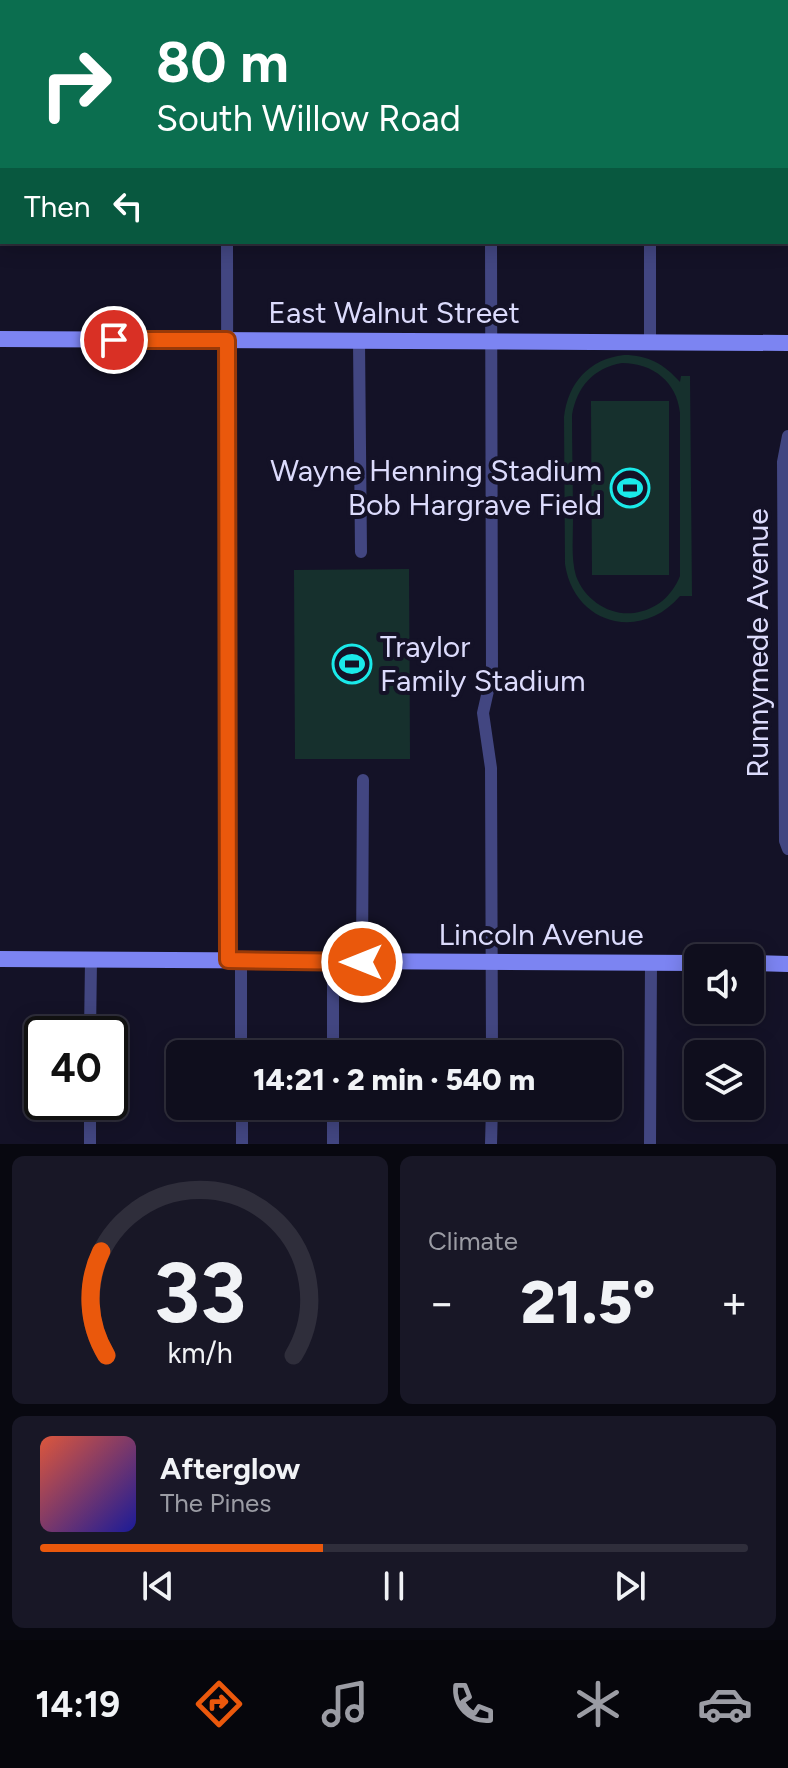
<!DOCTYPE html>
<html lang="en">
<head>
<meta charset="utf-8">
<style>
  :root { --surface:#0f0e1d; --page:#181726; --text:#f1f3f6; --muted:#9b9ca4; --line:#2f2e3b; --accent:#ea580c }
  body { margin:0; font-family:Figtree,sans-serif; background:var(--page); color:var(--text); height:100vh; display:flex; flex-direction:column; font-size:30px; white-space:nowrap }
  * { box-sizing:border-box; margin:0 }
  p { font-size:26px; color:var(--muted) }
  .icon { flex:none; width:44px; height:44px; fill:none; stroke:currentColor; stroke-width:2; stroke-linecap:round; stroke-linejoin:round }
  .map { position:relative; height:1144px; overflow:hidden }
  .drawer { display:flex; flex-direction:column; gap:12px; padding:12px; background:#080810; flex:1 }
  .drawer>* { flex:none }
  .banner { position:absolute; left:0px; top:0px; width:788px; height:244px; box-shadow:0 4px 20px #0003,0 0 0 2px var(--line); background:#0b6e4f; color:#fff; overflow:hidden }
  .buttons { position:absolute; left:684px; top:944px; display:grid; gap:16px }
  .buttons a { display:grid; place-items:center; width:80px; height:80px; border-radius:12px; background:var(--surface); box-shadow:0 4px 20px #0003,0 0 0 2px var(--line); font-size:40px }
  .speed { position:absolute; left:24px; top:1016px; display:flex; gap:16px; font-size:40px; font-weight:700; text-align:center }
  .speed>* { display:grid; place-content:center; width:104px; height:104px; border-radius:50%; background:var(--surface); box-shadow:0 4px 20px #0003,0 0 0 2px var(--line); line-height:1 }
  .speed .limit { border:4px solid #111; border-radius:12px; background:#fff; color:#111 }
  .pin { position:absolute; display:grid; place-items:center; width:68px; height:68px; color:#fff; margin:-34px; border:4px solid #fff; border-radius:50%; box-shadow:0 2px 8px #0007 }
  .me { position:absolute; width:88px; margin:-44px; rotate:270deg; stroke-linejoin:round; filter:drop-shadow(0 0 6px #0008) }
  .turn { display:flex; align-items:center; gap:28px; height:168px; padding:0 24px; font-size:36px }
  .turn .icon { width:104px; height:104px; stroke-width:2.5 }
  .turn b { display:block; font-size:56px; line-height:68px }
  .then { display:flex; align-items:center; height:76px; padding:0 24px; background:#0003; gap:16px; font-size:30px }
  .big { font-size:60px; font-weight:800; line-height:1.1 }
  .drawer .card { flex:1; display:flex; flex-direction:column; justify-content:center; gap:12px; min-width:0; padding:0 28px; border-radius:12px; background:var(--page) }
  .drawer .dial { align-items:center; gap:0 }
  .dial svg { height:208px; overflow:visible; fill:none; stroke:var(--line); stroke-width:7; stroke-linecap:round; text-anchor:middle }
  .dial text { fill:var(--text); stroke:none }
  .song { display:flex; align-items:center; gap:24px }
  .cover { width:96px; height:96px; border-radius:12px; background:linear-gradient(135deg,hsl(10 70% 55%),hsl(240 70% 35%)) }
  .played { height:8px; border-radius:4px; background:linear-gradient(90deg,var(--accent) 40%,var(--line) 40%) }
  .keys { display:flex; justify-content:space-around; direction:ltr }
  .heat { display:flex; justify-content:space-between; align-items:center; font-size:44px; direction:ltr }
  .drawer .tiles { flex:1; display:grid; gap:12px; grid-template-columns:1fr 1fr }
  .card:last-child { grid-column:span 2 }
  .trip { position:absolute; left:166px; top:1040px; width:456px; height:80px; border-radius:12px; background:var(--surface); box-shadow:0 4px 20px #0003,0 0 0 2px var(--line); font-weight:800; line-height:80px; text-align:center }
  .tab-bar { display:flex; height:128px; justify-content:space-around; align-items:center; background:#06060c; color:var(--muted) }
  .tab-bar .icon { width:56px; height:56px }
  .tab-bar .selected { color:var(--accent) }
  .tab-bar b { font-size:36px; color:var(--text) }
  .map>svg:first-child { display:block }
</style>
</head>
<body>
<div class="map">
<svg width="788" height="1144" viewBox="0 0 788 1144">
  <rect width="100%" height="100%" fill="#141227"/>
  <!-- green -->
  <g fill="#16302d" fill-rule="evenodd">
    <path d="M 624,355 C 648,355 664,364 680,382 L 681,376 L 690,376 L 692,596 L 680,596 C 641,642 574,625 565,564 L 564,417 C 568,383 589,359 624,355 ZM 622,363 C 653,363 677,382 680,413 L 680,576 C 672,596 656,610 634,613 C 609,616 585,600 576,576 C 571,559 573,539 573,521 C 573,485 572,450 572,415 C 577,387 593,368 622,363 Z"/>
    <polygon points="591,401 669,401 669,575 592,575"/>
    <polygon points="409,569 410,759 295,759 294,570"/>
  </g>
  <g fill="none" stroke-linecap="round" stroke-linejoin="round">
    <!-- street -->
    <g stroke="#424681" stroke-width="12">
      <polyline points="226,0 227,2"/>
      <polyline points="490,0 490,2"/>
      <polyline points="651,2 651,0"/>
      <polyline points="0,6 2,6"/>
      <polyline points="786,11 788,11"/>
      <polyline points="0,171 2,171"/>
      <polyline points="786,174 788,174"/>
      <polyline points="227,242 228,960"/>
      <polyline points="491,242 492,673 483,713 491,768 492,1054"/>
      <polyline points="650,242 650,342"/>
      <polyline points="359,341 361,552"/>
      <polyline points="788,436 783,462 785,841 788,849"/>
      <polyline points="241,960 241,1054"/>
      <polyline points="362,962 363,780"/>
      <polyline points="90,1034 91,960"/>
      <polyline points="333,1054 333,961"/>
      <polyline points="242,1106 242,1144"/>
      <polyline points="90,1144 90,1102"/>
      <polyline points="333,1144 333,1106"/>
      <polyline points="491,1144 492,1106"/>
      <polyline points="650,1144 651,963"/>
    </g>
    <!-- secondary -->
    <g stroke="#7c84f2" stroke-width="16">
      <polyline points="0,339 788,343"/>
      <polyline points="0,959 698,963"/>
      <polyline points="750,963 788,964"/>
    </g>
  </g>
  <g fill="none" stroke-linecap="round" stroke-linejoin="round">
    <!-- route casing -->
    <g stroke="#983908" stroke-width="20">
      <polyline id="route" points="114,340 227,340 228,960 362,962"/>
    </g>
    <!-- route -->
    <use href="#route" stroke="#ea580c" stroke-width="14"/>
  </g>
  <!-- icons -->
  <defs>
    <g id="stadium-ring" transform="scale(2)"><circle r="9.5" fill="#141227" stroke="#1ae9e9" stroke-width="1.5"/><path d="M0-5a6.5 5 0 1 0 0 10a6.5 5 0 1 0 0-10ZM-3.5-1.8h7v3.6h-7Z" fill="#1ae9e9"/></g>
  </defs>
  <g fill-rule="evenodd">
    <use href="#stadium-ring" x="630" y="488"/>
    <use href="#stadium-ring" x="352" y="664"/>
  </g>
  <g text-anchor="middle" stroke-width="8" stroke-linejoin="round" paint-order="stroke">
    <!-- street labels -->
    <g font-size="30" fill="#dcdbfc" stroke="#141227">
      <text x="394" y="323">East Walnut Street</text>
      <text transform="translate(758 643) rotate(-90)" y="10">Runnymede Avenue</text>
      <text x="541" y="945">Lincoln Avenue</text>
    </g>
    <!-- poi labels -->
    <g font-size="30" fill="#dcdbfc" stroke="#141227" text-anchor="end">
      <text x="602" y="481">Wayne Henning Stadium<tspan x="602" dy="34">Bob Hargrave Field</tspan></text>
      <text x="380" y="657" text-anchor="start">Traylor<tspan x="380" dy="34">Family Stadium</tspan></text>
    </g>
  </g>
</svg>
<div class="buttons">
<a><svg class="icon" aria-label="sound" viewBox="0 0 24 24"><path d="M4 9h4l5-4v14l-5-4H4zM17 9q2 3 0 6"/></svg></a>
<a><svg class="icon" aria-label="layers" viewBox="0 0 24 24"><path d="M12 4l9 5-9 5-9-5zM3 14l9 5 9-5"/></svg></a>
</div>
<div class="speed"><div class="limit">40</div></div>
<div class="pin" style="left:114px;top:340px;background:#d93025"><svg class="icon" aria-label="arrive" viewBox="0 0 24 24"><path d="M6 21V4h12l-3 4 3 4H6"/></svg></div>
<svg class="me" style="left:362px;top:962px" viewBox="-20 -20 40 40"><circle r="17" fill="#ea580c" stroke="#fff" stroke-width="3"/><path d="M0-11L8 9 0 5-8 9z" fill="#fff"/></svg>
<div class="trip">14:21 · 2 min · 540 m</div>
<div class="banner">
<div class="turn"><svg class="icon" aria-label="right" viewBox="0 0 24 24"><path d="M7 20v-9h11M14 6l5 5-5 5"/></svg><div><b>80 m</b>South Willow Road</div></div>
<div class="then">Then<svg class="icon" aria-label="left" viewBox="0 0 24 24"><path d="M17 20v-9H6M10 6l-5 5 5 5"/></svg></div>
</div>
</div>
<section class="drawer">
<div class="tiles">
<div class="card dial"><svg viewBox="0 0 100 80">
<path d="M14 69A42 42 0 1 1 86 69"/>
<path d="M14 69A42 42 0 0 1 12 29" stroke="#ea580c"/>
<text x="50" y="56" font-size="32" font-weight="700">33</text>
<text x="50" y="72" font-size="11">km/h</text>
</svg></div>
<div class="card"><p>Climate</p>
<div class="heat"><a>−</a><b class="big">21.5°</b><a>+</a></div>
</div>
<div class="card">
<div class="song"><i class="cover"></i><div><b>Afterglow</b><p>The Pines</p></div></div>
<div class="played"></div>
<div class="keys"><svg class="icon" aria-label="previous" viewBox="0 0 24 24"><path d="M18 5L8 12l10 7zM5 5v14"/></svg><svg class="icon" aria-label="pause" viewBox="0 0 24 24"><path d="M8 5v14M16 5v14"/></svg><svg class="icon" aria-label="next" viewBox="0 0 24 24"><path d="M6 5l10 7-10 7zM19 5v14"/></svg></div>
</div>
</div>
</section>
<nav class="tab-bar">
<b>14:19</b>
<svg class="icon selected" aria-label="directions" viewBox="0 0 24 24"><path d="M12 3l9 9-9 9-9-9zM9 14v-3h6M13 9l2 2-2 2"/></svg>
<svg class="icon" aria-label="music" viewBox="0 0 24 24"><path d="M9 18V5l10-2v13"/><circle cx="6" cy="18" r="3"/><circle cx="16" cy="16" r="3"/></svg>
<svg class="icon" aria-label="phone" viewBox="0 0 24 24"><path d="M5 4h4l2 5-3 2q2 4 5 5l2-3 5 2v4C11 20 4 13 5 4z"/></svg>
<svg class="icon" aria-label="climate" viewBox="0 0 24 24"><path d="M12 3v18M4 7l16 10M4 17L20 7"/></svg>
<svg class="icon" aria-label="car" viewBox="0 0 24 24"><path d="M5 17H2v-5l4-1 3-4h7l3 4 3 1v5h-3M9 17h6M6 11h13"/><circle cx="7" cy="17" r="2"/><circle cx="17" cy="17" r="2"/></svg>
</nav>
</body>
</html>
